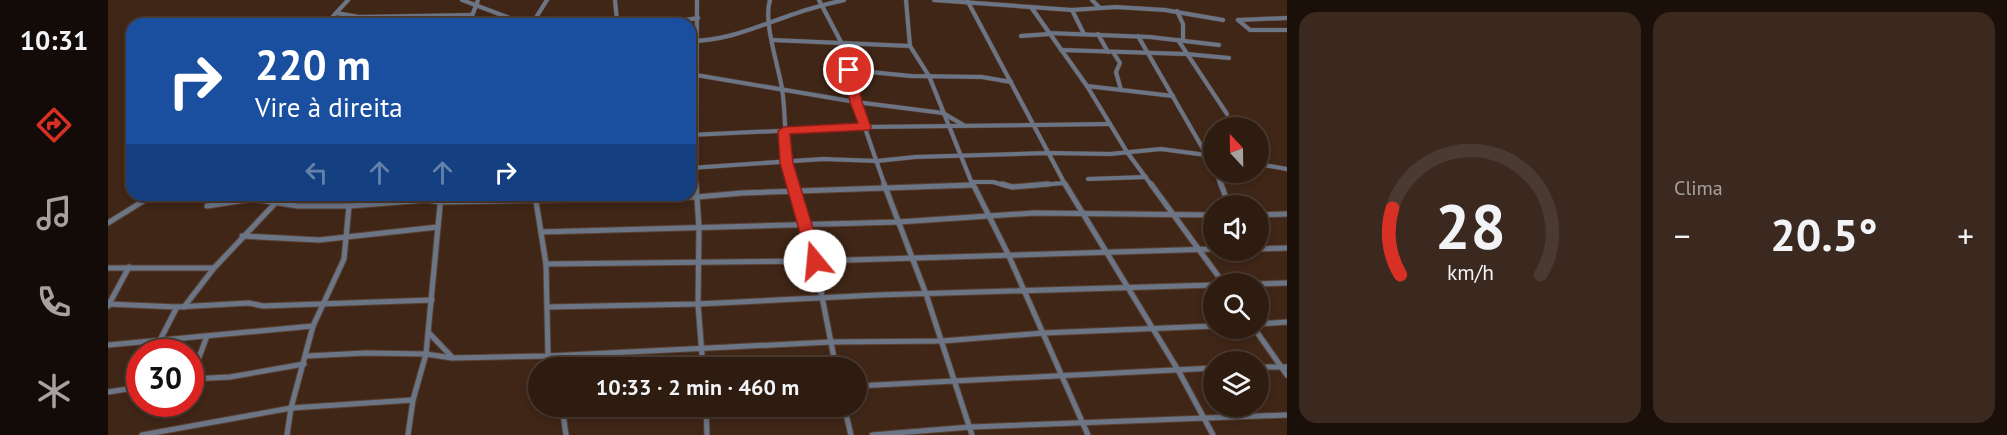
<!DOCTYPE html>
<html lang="pt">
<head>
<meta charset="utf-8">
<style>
  :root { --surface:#2f1c11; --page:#3b291f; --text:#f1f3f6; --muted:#a7a19f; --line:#4a3a31; --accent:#d93025 }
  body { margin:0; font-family:"PT Sans",sans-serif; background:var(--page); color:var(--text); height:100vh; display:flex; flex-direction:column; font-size:22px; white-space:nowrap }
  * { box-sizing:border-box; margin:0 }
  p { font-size:20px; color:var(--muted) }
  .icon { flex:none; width:33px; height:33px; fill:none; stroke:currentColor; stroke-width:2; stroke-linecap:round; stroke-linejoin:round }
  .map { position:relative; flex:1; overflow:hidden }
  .sheet { display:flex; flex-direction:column; gap:12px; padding:12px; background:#1a0f09; width:720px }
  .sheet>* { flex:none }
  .top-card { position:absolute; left:18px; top:18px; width:570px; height:183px; border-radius:18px; box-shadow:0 3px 9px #0003,0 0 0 2px var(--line); background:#1a4fa0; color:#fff; overflow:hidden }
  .needle { width:39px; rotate:338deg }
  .buttons { position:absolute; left:1095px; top:117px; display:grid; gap:12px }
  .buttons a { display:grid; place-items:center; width:66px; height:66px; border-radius:50%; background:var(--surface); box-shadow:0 3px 9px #0003,0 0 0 2px var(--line); font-size:30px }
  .speed { position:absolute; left:18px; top:339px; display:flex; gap:12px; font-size:30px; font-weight:700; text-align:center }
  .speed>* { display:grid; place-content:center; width:78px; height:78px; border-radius:50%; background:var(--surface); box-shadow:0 3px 9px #0003,0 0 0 2px var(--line); line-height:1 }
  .speed .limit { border:9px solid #d22; background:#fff; color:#111 }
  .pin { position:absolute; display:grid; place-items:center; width:51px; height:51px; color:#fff; margin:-26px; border:3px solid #fff; border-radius:50%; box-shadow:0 2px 6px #0007 }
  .me { position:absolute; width:66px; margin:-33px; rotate:343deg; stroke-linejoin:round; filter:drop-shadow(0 0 4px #0008) }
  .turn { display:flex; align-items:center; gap:21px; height:126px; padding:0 30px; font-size:27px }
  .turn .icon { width:78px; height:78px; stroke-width:2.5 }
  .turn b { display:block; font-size:42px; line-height:51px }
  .lanes { display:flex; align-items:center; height:57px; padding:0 30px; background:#0003; justify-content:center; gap:30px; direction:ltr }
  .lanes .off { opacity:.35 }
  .big { font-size:45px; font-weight:600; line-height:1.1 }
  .sheet .widget { flex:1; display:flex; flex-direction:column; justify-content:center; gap:9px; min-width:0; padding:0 21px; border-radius:18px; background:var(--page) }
  .sheet .dial { align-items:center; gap:0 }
  .dial svg { height:156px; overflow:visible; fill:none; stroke:var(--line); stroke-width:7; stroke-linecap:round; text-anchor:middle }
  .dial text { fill:var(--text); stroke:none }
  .heat { display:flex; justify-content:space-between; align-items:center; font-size:33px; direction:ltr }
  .sheet .tiles { flex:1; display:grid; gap:12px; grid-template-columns:repeat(2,1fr) }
  .trip { position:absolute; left:420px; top:357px; width:339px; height:60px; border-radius:30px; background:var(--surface); box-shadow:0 3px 9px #0003,0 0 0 2px var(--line); font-weight:600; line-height:60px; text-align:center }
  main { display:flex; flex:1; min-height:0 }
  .tab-bar { display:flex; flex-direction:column; width:108px; justify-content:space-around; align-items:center; background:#130b07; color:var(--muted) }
  .tab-bar .icon { width:42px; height:42px }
  .tab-bar .active { color:var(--accent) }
  .tab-bar b { font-size:27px; color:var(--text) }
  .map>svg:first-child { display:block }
</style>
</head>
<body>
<main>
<nav class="tab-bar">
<b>10:31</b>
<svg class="icon active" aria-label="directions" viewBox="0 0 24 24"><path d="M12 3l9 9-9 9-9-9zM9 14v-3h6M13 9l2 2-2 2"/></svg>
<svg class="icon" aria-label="music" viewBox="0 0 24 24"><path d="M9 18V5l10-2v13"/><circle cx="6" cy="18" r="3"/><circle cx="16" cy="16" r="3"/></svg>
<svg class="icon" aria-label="phone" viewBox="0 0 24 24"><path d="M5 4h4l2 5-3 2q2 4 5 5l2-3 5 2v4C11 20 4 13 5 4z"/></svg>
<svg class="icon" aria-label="climate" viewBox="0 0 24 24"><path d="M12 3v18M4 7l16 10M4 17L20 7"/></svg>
</nav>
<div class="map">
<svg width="1179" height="435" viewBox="0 0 1179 435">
  <rect width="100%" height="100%" fill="#3f2617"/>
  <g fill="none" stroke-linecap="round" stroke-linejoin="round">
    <!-- minor-far1 casing -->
    <g stroke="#594133" stroke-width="5">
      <g id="minor-far1">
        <polyline points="354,0 412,22 425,23 565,22 590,18"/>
        <polyline points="507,0 509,21"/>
        <path d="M 662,0 C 655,21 670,65 674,88 C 679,122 675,152 685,186"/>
        <polyline points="711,0 733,42 748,102 777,186"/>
        <polyline points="798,0 802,46 821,76 865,186"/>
        <polyline points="826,0 964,10 1008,7 1057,10 1115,20"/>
        <polyline points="859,0 958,186"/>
        <polyline points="984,0 992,8"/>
        <polyline points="923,7 979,86 1019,152 1044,186"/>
        <polyline points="964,10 976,34"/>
        <polyline points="1069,11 1075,24 1075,41"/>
        <polyline points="228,13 251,17 364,15"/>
        <polyline points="1130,20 1142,30 1179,30"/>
        <polyline points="1130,20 1179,18"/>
        <polyline points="218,24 240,0"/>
        <polyline points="361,24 370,0"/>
        <polyline points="424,24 439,0"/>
        <polyline points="940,33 1042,37 1111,45"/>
        <polyline points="990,34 1000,52"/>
        <polyline points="913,36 941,34"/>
        <polyline points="1030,36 1106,168"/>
        <polyline points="664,40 802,46"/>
        <polyline points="1070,40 1119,114"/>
        <path d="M 582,41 C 620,41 650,26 686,14 C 702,8 719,4 736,0"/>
        <polyline points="953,50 1078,54 1121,58"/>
        <polyline points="1005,52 1012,63 1008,72 1013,90"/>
        <polyline points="741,70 803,76 874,77 903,82"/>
        <polyline points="582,74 748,102 835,113 857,126"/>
        <polyline points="979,86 1065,96"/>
        <polyline points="582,135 757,127 1002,124"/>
        <polyline points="1150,164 1179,169"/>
        <polyline points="582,168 715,159 769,161 807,157 941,153 1002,154 1053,149 1106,156"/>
        <polyline points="1108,172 1113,186"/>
        <polyline points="980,179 1038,177"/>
        <polyline points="864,182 885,182 899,186"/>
        <polyline points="588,186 589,0"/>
        <polyline points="844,186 865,185"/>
        <polyline points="920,186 956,183"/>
      </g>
    </g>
    <!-- minor casing -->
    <g stroke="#594133" stroke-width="7">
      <g id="minor">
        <polyline points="588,184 591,228 590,304 595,368"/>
        <polyline points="684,184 707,261 728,368"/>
        <polyline points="776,184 818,294 864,435"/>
        <polyline points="865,184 900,254 980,435"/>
        <polyline points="894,184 904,187 940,184"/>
        <polyline points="957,184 1070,370 1105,435"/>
        <polyline points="1043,184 1116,284"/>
        <polyline points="1113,184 1121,206"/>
        <polyline points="427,195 438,264 440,356 444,368"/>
        <polyline points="99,206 144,199 190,206 241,206 318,200 333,202 589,197 634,193 865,185"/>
        <polyline points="1150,215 1179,214"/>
        <polyline points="0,223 45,195"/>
        <polyline points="433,232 790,222 926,213 1106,215"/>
        <polyline points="134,236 211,240 330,227"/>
        <polyline points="1150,249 1179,248"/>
        <polyline points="438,264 707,261 1106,249"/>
        <polyline points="0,268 106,268 76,307"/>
        <polyline points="106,268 175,195"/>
        <polyline points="1150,284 1179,283"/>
        <polyline points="0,304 69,307 141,303 155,306 324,300"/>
        <polyline points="0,306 21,267"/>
        <polyline points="439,307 590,304 769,295 1106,285"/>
        <polyline points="1150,324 1179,322"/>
        <polyline points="1146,328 1179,375"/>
        <polyline points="321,333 344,357"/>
        <polyline points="52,340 69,307"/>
        <polyline points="0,345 205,326"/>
        <polyline points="198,356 258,353 318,354 344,358 440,356 723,342 834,341 935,333 1106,326"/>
        <polyline points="1150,367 1179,367"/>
        <polyline points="82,379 122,377 196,364"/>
        <polyline points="83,379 99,336"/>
        <polyline points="748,386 1106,368"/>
        <polyline points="0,392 32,387"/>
        <polyline points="454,406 458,435"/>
        <polyline points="598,406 599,435"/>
        <polyline points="736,406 743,435"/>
        <polyline points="34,435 183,408 305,400"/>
        <polyline points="179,435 183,408 205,326 236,259 241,206"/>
        <polyline points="300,435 305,400 318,354 333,195"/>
        <polyline points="764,435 862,427 1179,415"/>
      </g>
    </g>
    <!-- minor-far1 -->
    <use href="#minor-far1" stroke="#6b7586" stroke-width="4"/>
    <!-- minor -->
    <use href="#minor" stroke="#6b7586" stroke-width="5"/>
  </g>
  <!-- route -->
  <polygon fill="#d93025" stroke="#8d1f18" stroke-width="1.5" points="741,66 747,70 754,102 763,127 762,130 682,134 685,163 715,261 713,265 702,265 700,261 672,163 670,131 676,127 750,123 742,102 736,70"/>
</svg>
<div class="buttons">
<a><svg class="needle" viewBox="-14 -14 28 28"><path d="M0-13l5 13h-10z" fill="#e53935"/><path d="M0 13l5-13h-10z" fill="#a7a19f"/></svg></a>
<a><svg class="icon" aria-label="sound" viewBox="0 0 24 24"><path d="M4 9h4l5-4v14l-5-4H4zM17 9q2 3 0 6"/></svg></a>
<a><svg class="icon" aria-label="search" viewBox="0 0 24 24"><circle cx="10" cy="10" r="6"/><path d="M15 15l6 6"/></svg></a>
<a><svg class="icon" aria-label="layers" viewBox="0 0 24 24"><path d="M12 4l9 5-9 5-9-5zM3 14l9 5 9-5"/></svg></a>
</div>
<div class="speed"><div class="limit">30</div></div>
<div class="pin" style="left:741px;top:70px;background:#d93025"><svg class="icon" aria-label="arrive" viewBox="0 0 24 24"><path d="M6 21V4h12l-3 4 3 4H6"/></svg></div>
<svg class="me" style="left:707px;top:261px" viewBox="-20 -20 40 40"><circle r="19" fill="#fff"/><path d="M0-13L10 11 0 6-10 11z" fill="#d93025"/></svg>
<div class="trip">10:33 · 2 min · 460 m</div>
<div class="top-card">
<div class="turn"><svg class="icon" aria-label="right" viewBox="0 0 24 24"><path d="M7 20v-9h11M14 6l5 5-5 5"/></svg><div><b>220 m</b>Vire à direita</div></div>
<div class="lanes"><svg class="icon off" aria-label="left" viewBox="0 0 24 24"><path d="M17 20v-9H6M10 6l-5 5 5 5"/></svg><svg class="icon off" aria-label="ahead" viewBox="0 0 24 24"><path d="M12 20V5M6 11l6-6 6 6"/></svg><svg class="icon off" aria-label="ahead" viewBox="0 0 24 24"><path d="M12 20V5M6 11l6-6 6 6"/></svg><svg class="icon" aria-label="right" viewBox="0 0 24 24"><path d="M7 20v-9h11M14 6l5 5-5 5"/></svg></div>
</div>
</div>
<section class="sheet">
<div class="tiles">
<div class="widget dial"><svg viewBox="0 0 100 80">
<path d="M14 69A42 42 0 1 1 86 69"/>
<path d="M14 69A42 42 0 0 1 10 35" stroke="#d93025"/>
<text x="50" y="56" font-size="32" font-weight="700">28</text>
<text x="50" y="72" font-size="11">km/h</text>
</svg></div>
<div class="widget"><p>Clima</p>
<div class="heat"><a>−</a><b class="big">20.5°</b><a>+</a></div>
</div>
</div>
</section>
</main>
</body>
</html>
